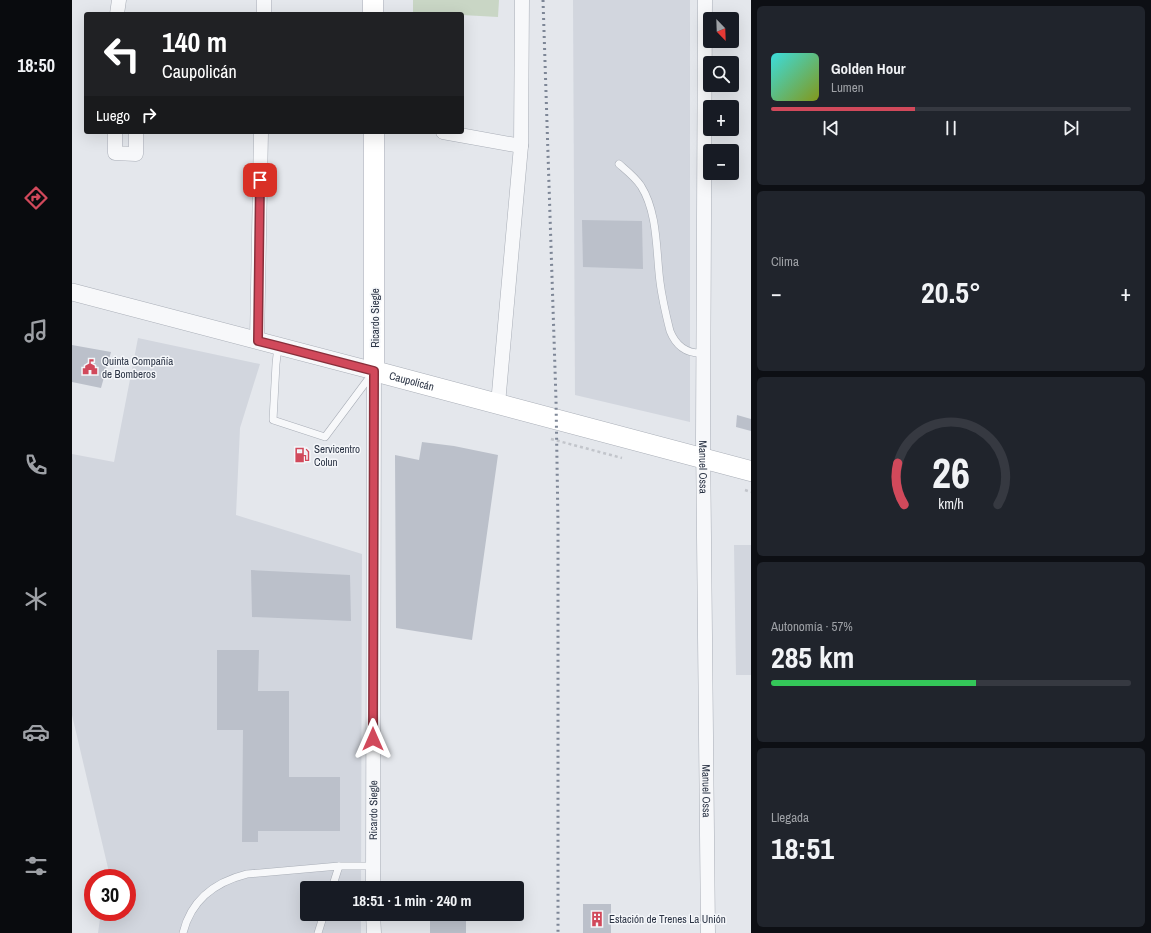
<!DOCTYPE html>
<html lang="es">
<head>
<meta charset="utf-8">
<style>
  :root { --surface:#171b24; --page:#20242c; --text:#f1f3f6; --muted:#9ea1a6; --line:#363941; --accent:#d1495b }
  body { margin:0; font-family:"Archivo Narrow",sans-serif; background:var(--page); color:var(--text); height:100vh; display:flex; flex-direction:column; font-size:15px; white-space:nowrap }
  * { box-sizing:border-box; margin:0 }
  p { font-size:13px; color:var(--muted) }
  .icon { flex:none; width:22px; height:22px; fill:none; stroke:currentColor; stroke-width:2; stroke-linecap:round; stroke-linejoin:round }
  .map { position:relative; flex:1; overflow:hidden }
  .sheet { display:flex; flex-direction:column; gap:6px; padding:6px; background:#0d0f14; width:400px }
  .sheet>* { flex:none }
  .banner { position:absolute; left:12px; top:12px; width:380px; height:122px; border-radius:4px; box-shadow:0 4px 16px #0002; background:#202124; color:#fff; overflow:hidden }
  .needle { width:26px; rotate:157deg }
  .buttons { position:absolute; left:631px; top:12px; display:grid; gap:8px }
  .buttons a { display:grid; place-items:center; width:36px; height:36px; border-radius:4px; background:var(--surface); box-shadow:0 4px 16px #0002; font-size:20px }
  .speed { position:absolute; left:12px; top:869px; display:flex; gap:8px; font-size:20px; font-weight:700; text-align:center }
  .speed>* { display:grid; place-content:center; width:52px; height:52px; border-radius:50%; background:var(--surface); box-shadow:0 4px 16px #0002; line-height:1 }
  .speed .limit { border:6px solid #d22; background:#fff; color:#111 }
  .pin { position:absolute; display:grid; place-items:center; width:34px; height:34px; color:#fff; margin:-17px; border-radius:8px; box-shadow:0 2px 6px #0006 }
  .me { position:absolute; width:44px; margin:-22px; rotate:0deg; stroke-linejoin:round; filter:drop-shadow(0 0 3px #0008) }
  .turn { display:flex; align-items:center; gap:14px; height:84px; padding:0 12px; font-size:18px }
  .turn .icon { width:52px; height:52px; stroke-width:2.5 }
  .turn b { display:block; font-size:28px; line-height:34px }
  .then { display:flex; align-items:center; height:38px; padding:0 12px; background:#0003; gap:8px; font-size:15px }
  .big { font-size:30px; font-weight:700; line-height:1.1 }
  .sheet .widget { flex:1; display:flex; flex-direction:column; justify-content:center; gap:6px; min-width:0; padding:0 14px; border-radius:6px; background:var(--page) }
  .sheet .dial { align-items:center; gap:0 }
  .dial svg { height:104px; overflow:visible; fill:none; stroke:var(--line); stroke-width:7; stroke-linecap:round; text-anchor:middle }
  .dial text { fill:var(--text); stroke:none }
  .song { display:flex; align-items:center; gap:12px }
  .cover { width:48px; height:48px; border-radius:6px; background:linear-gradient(135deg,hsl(180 70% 55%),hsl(70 70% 35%)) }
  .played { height:4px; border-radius:2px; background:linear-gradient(90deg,var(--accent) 40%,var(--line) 40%) }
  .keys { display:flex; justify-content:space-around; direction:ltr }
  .heat { display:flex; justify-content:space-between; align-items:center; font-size:22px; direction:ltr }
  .charge { height:6px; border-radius:3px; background:linear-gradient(90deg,#34c759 57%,var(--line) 0) }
  .trip { position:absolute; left:228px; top:881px; width:224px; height:40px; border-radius:4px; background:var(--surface); box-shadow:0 4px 16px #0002; font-weight:700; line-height:40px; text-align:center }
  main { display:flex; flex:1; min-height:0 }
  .menu { display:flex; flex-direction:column; width:72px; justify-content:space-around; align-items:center; background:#090b0e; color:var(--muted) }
  .menu .icon { width:28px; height:28px }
  .menu .on { color:var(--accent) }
  .menu b { font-size:18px; color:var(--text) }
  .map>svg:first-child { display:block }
</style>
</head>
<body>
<main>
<nav class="menu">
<b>18:50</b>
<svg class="icon on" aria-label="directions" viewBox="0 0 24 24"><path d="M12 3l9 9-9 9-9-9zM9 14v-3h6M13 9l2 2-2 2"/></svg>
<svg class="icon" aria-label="music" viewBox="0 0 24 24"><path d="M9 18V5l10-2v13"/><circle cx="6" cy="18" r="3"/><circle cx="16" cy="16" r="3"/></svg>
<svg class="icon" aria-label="phone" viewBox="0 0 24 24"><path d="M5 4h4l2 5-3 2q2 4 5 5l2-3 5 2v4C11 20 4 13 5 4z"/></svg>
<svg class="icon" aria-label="climate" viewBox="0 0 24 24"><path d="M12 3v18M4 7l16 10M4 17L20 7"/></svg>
<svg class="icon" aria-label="car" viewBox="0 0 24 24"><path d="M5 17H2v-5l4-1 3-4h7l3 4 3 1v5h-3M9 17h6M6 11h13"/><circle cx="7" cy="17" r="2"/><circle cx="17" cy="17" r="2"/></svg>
<svg class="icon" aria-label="filters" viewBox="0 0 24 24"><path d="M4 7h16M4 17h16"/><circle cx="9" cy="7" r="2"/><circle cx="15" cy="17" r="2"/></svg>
</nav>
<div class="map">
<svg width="679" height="933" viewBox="0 0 679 933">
  <rect width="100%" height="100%" fill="#e4e7ec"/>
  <!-- built -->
  <g fill="#d2d6de">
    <polygon points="501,0 618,0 618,422 503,395"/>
    <polygon points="66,338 188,364 168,428 164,515 290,554 289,888 235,888 235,914 289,914 289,933 26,933 29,912 55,912 55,878 35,878 36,868 0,715 0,454 42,462"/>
    <polygon points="662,545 679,545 679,675 664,675"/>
  </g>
  <!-- green -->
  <polygon fill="#c9d6c5" points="341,0 427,0 426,17 390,15 390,14 341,14"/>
  <!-- building -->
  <g fill="#bbc0ca">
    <polygon points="510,220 570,221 571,269 511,267"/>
    <polygon points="0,345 39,352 29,388 0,382"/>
    <polygon points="665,415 679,419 679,431 664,427"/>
    <polygon points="350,442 382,446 426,455 400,640 324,628 323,455 347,460"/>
    <polygon points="179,570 278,575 279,621 180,617"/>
    <polygon points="145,650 187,650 186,691 217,691 217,777 268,777 268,831 186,831 186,842 170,842 171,730 145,730"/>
    <rect x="511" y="904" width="28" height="29"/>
    <rect x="358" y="919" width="36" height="14"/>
  </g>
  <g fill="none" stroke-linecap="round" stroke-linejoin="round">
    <!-- service casing -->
    <g stroke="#a9aeb7" stroke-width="8">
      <g id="service">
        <path d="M 547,164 C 555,171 563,177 569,186 C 586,213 584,251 588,282 C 590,298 594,315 598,331 C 604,346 615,354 631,353"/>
        <polyline points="206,346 204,364 201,420 253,437 300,374"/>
        <polyline points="260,888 267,866"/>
        <path d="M 111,933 C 119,900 143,882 175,874 L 267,866 L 301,866"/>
        <polyline points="246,933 252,914"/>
      </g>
    </g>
    <!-- minor casing -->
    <g stroke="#a9aeb7" stroke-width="15">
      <g id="minor">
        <path id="s1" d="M 633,0 L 631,438 L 636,933"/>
        <polyline points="45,14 47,0"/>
        <polyline points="192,14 192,0"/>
        <polyline points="43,132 43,153 64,154 64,132"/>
        <polyline points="371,132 449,146"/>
        <polyline points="185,341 189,132"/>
        <polyline points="426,404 449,146 450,0"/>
        <path id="s2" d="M 301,888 L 302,371"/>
        <polyline points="301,914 302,933"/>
      </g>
    </g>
    <!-- tertiary casing -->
    <g stroke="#a9aeb7" stroke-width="18">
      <polyline id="tertiary" points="0,292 302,371"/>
    </g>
    <!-- secondary casing -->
    <g stroke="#a9aeb7" stroke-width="21">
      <g id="secondary">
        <polyline points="301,0 301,14"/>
        <path id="s3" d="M 302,132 L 302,371 L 679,471"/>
      </g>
    </g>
    <!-- path -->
    <g stroke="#c2c5cb" stroke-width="2.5" stroke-dasharray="3 3" stroke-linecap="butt">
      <polyline points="479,439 550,458"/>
      <polyline points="673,490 679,492"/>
    </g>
    <!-- service -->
    <use href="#service" stroke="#f7f8fa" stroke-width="7"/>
    <!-- minor -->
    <use href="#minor" stroke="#f7f8fa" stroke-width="14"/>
    <!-- tertiary -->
    <use href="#tertiary" stroke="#f7f8fa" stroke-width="17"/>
    <!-- secondary -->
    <use href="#secondary" stroke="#fff" stroke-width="20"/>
    <!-- rail -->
    <polyline stroke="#7d8696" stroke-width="3" stroke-dasharray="2 4" stroke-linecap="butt" points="471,0 484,400 486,524 486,933"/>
  </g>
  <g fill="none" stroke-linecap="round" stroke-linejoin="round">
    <!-- route casing -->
    <g stroke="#882f3b" stroke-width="10">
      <polyline id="route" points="188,180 186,341 206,346 302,371 301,739"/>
    </g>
    <!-- route -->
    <use href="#route" stroke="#d1495b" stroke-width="7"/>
  </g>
  <!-- icons -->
  <defs>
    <g id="civic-bare" transform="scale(1.2)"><path d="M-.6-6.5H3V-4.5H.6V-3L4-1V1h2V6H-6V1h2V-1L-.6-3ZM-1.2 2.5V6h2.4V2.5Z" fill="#d1495b" stroke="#f4f6f9" stroke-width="2.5" paint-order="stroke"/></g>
    <g id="fuel-bare" transform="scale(1.2)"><path d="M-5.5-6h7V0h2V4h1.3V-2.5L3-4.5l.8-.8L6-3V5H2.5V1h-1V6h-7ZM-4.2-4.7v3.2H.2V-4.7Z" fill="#d1495b" stroke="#f4f6f9" stroke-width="2.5" paint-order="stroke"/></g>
    <g id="building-bare" transform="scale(1.2)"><path d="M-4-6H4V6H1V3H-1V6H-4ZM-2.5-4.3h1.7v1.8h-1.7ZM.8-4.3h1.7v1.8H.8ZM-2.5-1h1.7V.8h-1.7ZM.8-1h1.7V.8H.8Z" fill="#d1495b" stroke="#f4f6f9" stroke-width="2.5" paint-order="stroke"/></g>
  </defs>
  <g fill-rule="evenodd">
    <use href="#civic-bare" x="18" y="367"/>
    <use href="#fuel-bare" x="230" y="455"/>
    <use href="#building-bare" x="525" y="919"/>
  </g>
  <g text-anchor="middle" stroke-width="3" stroke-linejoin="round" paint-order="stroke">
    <!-- street labels -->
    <g font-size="11" fill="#2b3445" stroke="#f4f6f9">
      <text transform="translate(303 318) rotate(-90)" y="4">Ricardo Siegle</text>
      <text dy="4" stroke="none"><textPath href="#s3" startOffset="278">Caupolicán</textPath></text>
      <text dy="4" stroke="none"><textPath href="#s1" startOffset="467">Manuel Ossa</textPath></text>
      <text dy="4" stroke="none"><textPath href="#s1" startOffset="791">Manuel Ossa</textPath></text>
      <text dy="4" stroke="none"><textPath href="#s2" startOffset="78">Ricardo Siegle</textPath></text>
    </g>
    <!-- poi labels -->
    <g font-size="11" fill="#2b3445" stroke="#f4f6f9" text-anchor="start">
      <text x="30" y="365">Quinta Compañía<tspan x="30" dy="13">de Bomberos</tspan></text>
      <text x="242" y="453">Servicentro<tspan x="242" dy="13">Colun</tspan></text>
      <text x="537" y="923">Estación de Trenes La Unión</text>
    </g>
  </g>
</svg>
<div class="buttons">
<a><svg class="needle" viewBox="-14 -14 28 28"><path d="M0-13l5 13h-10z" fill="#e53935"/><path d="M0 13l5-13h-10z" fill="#9ea1a6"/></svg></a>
<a><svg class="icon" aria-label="search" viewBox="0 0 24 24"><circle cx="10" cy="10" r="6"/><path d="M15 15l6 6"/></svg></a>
<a>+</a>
<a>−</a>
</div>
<div class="speed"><div class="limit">30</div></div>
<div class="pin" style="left:188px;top:180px;background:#d93025"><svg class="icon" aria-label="arrive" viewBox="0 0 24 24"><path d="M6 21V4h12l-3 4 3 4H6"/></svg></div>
<svg class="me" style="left:301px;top:739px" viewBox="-20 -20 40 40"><path d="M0-17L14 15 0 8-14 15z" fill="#d1495b" stroke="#fff" stroke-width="4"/></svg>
<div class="trip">18:51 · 1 min · 240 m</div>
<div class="banner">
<div class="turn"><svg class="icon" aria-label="left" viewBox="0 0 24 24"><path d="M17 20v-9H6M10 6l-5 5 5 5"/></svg><div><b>140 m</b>Caupolicán</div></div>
<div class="then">Luego<svg class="icon" aria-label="right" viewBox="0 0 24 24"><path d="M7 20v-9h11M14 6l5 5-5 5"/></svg></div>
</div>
</div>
<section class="sheet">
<div class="widget">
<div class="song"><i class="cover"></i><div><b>Golden Hour</b><p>Lumen</p></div></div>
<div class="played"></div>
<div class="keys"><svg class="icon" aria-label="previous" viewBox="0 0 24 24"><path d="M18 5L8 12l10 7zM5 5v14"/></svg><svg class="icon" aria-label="pause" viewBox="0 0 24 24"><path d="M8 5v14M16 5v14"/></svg><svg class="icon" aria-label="next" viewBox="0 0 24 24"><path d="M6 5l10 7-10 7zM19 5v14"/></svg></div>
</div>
<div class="widget"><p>Clima</p>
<div class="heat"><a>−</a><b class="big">20.5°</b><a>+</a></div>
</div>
<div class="widget dial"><svg viewBox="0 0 100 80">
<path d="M14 69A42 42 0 1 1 86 69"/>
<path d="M14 69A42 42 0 0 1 9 37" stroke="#d1495b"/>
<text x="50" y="56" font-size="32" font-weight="700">26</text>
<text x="50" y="72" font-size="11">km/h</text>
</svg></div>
<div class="widget"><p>Autonomía · 57%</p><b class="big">285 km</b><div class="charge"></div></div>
<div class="widget"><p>Llegada</p><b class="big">18:51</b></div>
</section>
</main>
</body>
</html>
